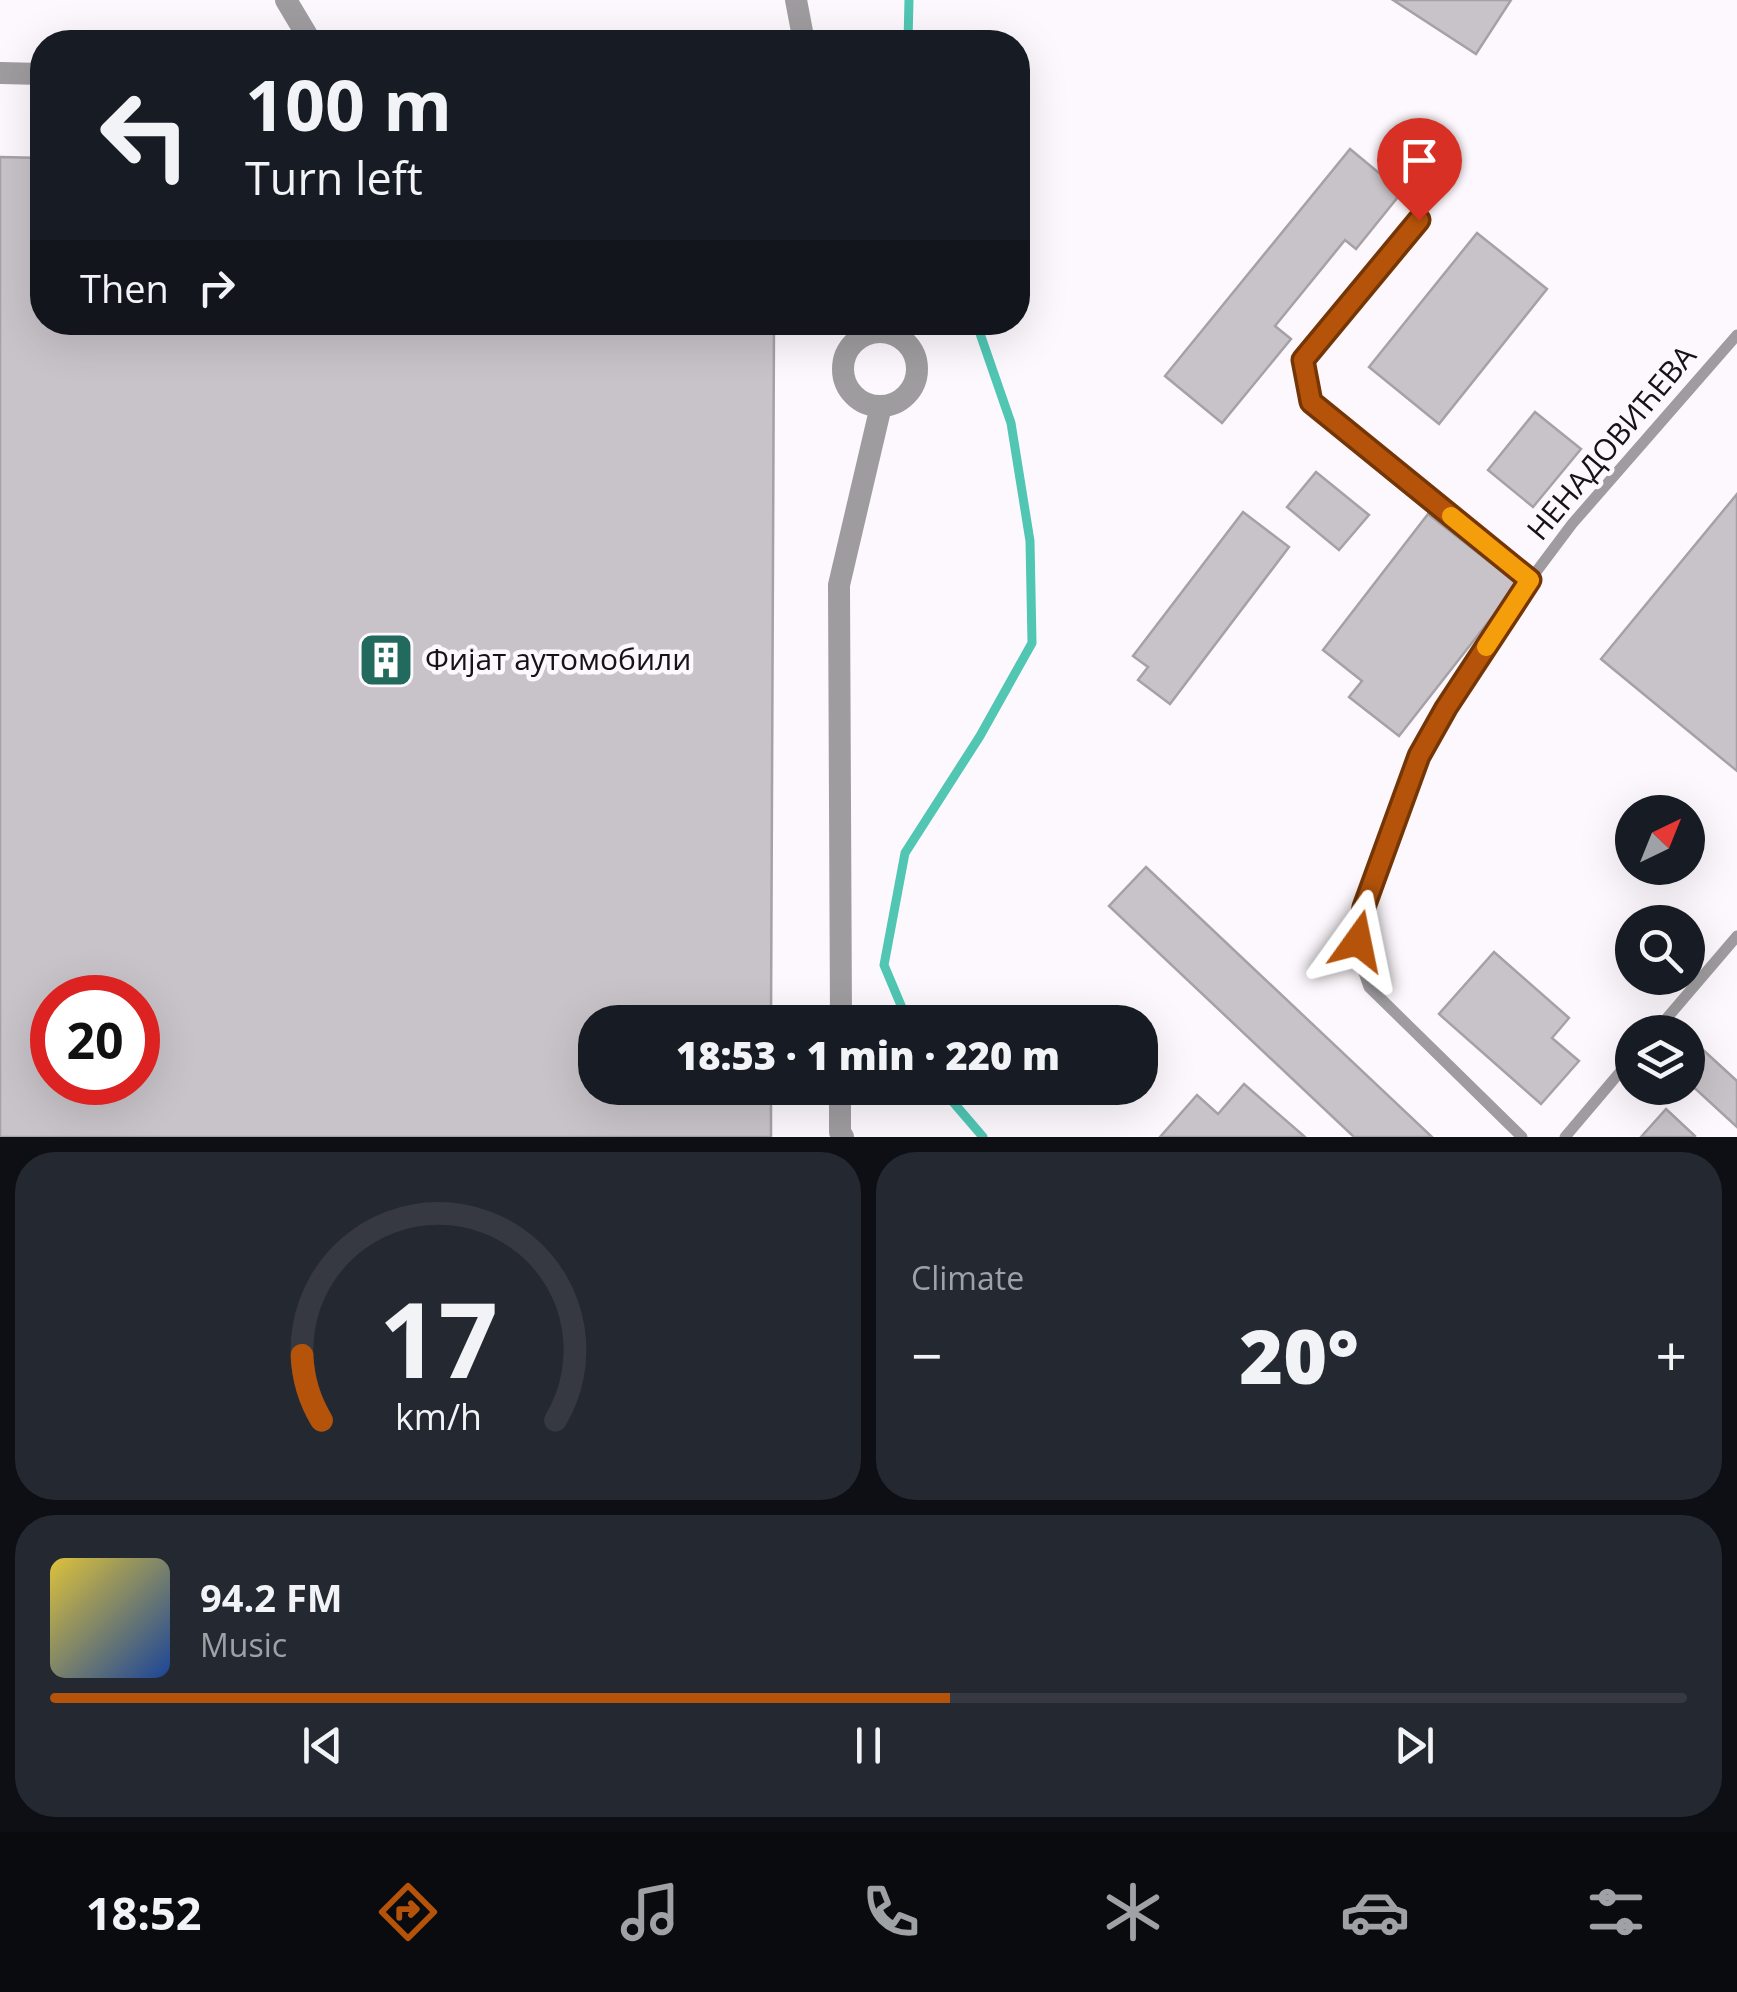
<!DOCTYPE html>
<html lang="en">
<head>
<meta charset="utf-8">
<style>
  :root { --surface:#171b24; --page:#242831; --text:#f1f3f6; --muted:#9ea1a6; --line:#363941; --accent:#b45309 }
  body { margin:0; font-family:"Open Sans",sans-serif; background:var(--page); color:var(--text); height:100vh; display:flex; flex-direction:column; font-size:38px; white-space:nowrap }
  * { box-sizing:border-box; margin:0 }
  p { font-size:32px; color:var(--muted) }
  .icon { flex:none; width:55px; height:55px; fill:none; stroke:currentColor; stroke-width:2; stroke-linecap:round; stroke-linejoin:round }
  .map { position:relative; height:1137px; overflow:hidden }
  .drawer { display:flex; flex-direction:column; gap:15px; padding:15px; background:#0d0f14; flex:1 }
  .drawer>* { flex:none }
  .hud { position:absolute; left:30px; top:30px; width:1000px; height:305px; border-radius:40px; box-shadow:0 10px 40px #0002; background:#171b24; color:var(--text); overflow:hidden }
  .needle { width:65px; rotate:43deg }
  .controls { position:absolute; left:1615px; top:795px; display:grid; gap:20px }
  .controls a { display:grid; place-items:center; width:90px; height:90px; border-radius:50%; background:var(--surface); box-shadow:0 10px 40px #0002; font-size:50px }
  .speed { position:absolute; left:30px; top:975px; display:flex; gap:20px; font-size:50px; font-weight:700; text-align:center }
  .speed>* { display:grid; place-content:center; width:130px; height:130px; border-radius:50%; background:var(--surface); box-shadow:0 10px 40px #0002; line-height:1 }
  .speed .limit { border:15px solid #d22; background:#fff; color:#111 }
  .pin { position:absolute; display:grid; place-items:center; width:85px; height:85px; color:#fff; margin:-102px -42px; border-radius:50% 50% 50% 0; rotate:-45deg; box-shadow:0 0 10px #0007 }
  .pin .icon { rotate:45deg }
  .me { position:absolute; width:110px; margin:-55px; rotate:12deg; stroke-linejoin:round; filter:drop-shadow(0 0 8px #0008) }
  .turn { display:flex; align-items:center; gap:35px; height:210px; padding:0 50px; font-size:45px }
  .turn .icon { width:130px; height:130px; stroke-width:2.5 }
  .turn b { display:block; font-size:70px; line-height:85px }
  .then { display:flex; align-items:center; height:95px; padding:0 50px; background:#0003; gap:20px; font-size:38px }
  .big { font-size:75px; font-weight:800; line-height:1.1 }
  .drawer .widget { flex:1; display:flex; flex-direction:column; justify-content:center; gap:15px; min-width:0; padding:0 35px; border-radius:40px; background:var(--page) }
  .drawer .dial { align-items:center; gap:0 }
  .dial svg { height:260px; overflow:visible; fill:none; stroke:var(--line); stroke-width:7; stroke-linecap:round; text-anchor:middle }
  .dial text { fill:var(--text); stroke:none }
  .song { display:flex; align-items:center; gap:30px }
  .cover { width:120px; height:120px; border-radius:15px; background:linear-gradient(135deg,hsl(50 70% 55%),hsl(220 70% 35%)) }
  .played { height:10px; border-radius:5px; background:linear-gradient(90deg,var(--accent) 55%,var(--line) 55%) }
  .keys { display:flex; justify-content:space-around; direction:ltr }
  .heat { display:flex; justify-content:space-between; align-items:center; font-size:55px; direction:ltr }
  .drawer .tiles { flex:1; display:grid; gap:15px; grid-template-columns:1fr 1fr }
  .widget:last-child { grid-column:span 2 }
  .trip { position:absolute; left:578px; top:1005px; width:580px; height:100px; border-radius:40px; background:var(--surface); box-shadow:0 10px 40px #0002; font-weight:800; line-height:100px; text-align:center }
  .menu { display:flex; height:160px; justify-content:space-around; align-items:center; background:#090b0e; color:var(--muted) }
  .menu .icon { width:70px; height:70px }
  .menu .on { color:var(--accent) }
  .menu b { font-size:45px; color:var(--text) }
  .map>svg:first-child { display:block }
</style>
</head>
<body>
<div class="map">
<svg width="1737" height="1137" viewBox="0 0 1737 1137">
  <rect width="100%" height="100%" fill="#fdf8fd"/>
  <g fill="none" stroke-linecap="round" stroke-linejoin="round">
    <!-- stream -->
    <g stroke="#50c6b3" stroke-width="9">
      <polyline points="908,42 909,0"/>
      <polyline points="908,1022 884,965 905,853 980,736 1032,643 1030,541 1011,423 976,322"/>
      <polyline points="941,1088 983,1137"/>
    </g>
  </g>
  <!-- building -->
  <g fill="#c8c3c8" stroke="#a5a1a5" stroke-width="2.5" fill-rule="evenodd">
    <polygon points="1393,0 1511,0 1476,54"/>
    <polygon points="1350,149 1402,192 1356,249 1345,240 1275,326 1291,339 1222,423 1165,376"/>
    <path d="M 0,157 L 42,158 L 42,322 L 774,322 L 771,1022 L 595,1022 L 595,1088 L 771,1088 L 771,1137 L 0,1137 ZM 52,998 L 138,998 L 138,1082 L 52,1082 Z"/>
    <polygon points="1477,233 1547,289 1439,424 1369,367"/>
    <polygon points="1535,412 1581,449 1533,507 1488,470"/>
    <polygon points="1316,472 1369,515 1339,550 1287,507"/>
    <polygon points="1737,494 1737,771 1601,659"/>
    <polygon points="1243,512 1289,547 1170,704 1138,680 1148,667 1133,656"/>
    <polygon points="1428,514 1518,584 1399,736 1349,697 1362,681 1323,650"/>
    <polygon points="1146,867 1432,1137 1354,1137 1109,906"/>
    <polygon points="1494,952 1569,1018 1552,1038 1579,1061 1541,1104 1439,1014"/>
    <polygon points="1701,1048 1737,1081 1737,1127 1688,1082 1688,1064"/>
    <polygon points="1244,1084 1305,1137 1160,1137 1197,1095 1218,1114"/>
    <polygon points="1666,1109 1695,1136 1694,1137 1641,1137"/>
  </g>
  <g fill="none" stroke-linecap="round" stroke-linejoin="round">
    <!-- service -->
    <g stroke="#9e9c9e" stroke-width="11">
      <polyline points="1419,220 1303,360 1311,402 1530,580"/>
      <polyline points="1655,1032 1737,936"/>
      <polyline points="1522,1137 1369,987 1362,967 1359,941 1364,907 1419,756 1446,708 1530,580 1572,524 1737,335"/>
      <polyline points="1565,1137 1632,1058"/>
    </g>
    <!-- minor -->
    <g stroke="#9e9c9e" stroke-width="22">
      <polyline points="286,0 311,42"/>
      <polyline points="796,0 804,42"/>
      <polyline points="0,73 42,74"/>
      <circle cx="880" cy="369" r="37"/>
      <polyline points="841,1022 839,585 881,406"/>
      <polyline points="840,1088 840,1132 843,1137"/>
    </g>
  </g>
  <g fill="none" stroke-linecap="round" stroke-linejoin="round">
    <!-- route casing -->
    <g stroke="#753606" stroke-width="25">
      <polyline id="route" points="1358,941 1364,907 1419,756 1446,708 1530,580 1311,402 1303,360 1419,220"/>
    </g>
    <!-- route -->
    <use href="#route" stroke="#b45309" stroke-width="18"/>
    <!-- slow -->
    <polyline stroke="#f59e0b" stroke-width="18" points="1451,516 1530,580 1486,647"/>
  </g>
  <!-- icons -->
  <defs>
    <g id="building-square" transform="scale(2.875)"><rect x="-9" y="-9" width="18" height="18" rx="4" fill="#22695e" stroke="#fdf8fd"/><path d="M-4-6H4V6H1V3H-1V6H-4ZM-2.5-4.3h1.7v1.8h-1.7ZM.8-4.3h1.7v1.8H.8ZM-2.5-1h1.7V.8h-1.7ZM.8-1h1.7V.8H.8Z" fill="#fff"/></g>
  </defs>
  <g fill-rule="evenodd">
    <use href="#building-square" x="386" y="660"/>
  </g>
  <g text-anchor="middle" stroke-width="9" stroke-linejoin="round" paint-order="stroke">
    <!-- street labels -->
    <g font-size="30" fill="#151315" stroke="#fdf8fd">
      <text transform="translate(1612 443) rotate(-50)" y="10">НЕНАДОВИЋЕВА</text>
    </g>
    <!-- poi labels -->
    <g font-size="30" fill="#151315" stroke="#fdf8fd" text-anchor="start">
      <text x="425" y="670">Фијат аутомобили</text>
    </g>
  </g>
</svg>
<div class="controls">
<a><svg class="needle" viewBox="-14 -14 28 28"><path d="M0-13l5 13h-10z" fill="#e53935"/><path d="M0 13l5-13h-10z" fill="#9ea1a6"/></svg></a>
<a><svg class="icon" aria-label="search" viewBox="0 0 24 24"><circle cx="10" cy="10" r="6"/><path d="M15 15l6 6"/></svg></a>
<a><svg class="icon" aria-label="layers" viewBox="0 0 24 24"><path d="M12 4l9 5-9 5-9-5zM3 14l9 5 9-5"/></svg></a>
</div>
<div class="speed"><div class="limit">20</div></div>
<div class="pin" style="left:1419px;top:220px;background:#d93025"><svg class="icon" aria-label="arrive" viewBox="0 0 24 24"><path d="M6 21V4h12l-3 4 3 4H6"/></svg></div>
<svg class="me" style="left:1358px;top:941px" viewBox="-20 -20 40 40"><path d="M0-17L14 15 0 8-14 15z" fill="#b45309" stroke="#fff" stroke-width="4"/></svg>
<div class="trip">18:53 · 1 min · 220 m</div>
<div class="hud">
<div class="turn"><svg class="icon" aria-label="left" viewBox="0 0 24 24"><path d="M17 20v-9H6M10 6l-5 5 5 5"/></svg><div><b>100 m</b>Turn left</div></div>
<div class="then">Then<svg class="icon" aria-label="right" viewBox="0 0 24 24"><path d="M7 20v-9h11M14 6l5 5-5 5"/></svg></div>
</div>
</div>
<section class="drawer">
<div class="tiles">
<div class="widget dial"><svg viewBox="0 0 100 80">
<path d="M14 69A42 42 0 1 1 86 69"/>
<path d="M14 69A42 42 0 0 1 8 49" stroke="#b45309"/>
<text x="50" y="56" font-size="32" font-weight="700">17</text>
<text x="50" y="72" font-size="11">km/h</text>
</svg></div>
<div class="widget"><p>Climate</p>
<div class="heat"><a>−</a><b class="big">20°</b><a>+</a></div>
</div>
<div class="widget">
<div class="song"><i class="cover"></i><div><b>94.2 FM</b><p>Music</p></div></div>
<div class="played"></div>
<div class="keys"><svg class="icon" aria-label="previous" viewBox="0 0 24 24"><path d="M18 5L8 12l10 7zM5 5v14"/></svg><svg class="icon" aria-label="pause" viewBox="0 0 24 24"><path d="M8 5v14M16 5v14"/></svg><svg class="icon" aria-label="next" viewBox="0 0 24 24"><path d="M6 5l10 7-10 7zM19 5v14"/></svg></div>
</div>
</div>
</section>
<nav class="menu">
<b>18:52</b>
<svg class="icon on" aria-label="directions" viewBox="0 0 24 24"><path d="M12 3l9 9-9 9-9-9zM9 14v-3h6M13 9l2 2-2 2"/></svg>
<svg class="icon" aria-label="music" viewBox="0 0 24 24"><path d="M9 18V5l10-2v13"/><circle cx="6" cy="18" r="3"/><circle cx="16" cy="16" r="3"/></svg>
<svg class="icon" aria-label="phone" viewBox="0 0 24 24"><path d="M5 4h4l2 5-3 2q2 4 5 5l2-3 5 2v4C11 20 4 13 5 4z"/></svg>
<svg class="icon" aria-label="climate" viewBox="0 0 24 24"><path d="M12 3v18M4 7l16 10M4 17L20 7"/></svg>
<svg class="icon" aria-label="car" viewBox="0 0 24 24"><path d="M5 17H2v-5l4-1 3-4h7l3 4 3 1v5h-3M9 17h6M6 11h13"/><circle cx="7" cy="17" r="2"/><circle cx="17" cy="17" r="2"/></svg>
<svg class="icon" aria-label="filters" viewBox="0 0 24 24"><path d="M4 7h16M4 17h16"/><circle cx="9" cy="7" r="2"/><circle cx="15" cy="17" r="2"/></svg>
</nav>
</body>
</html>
